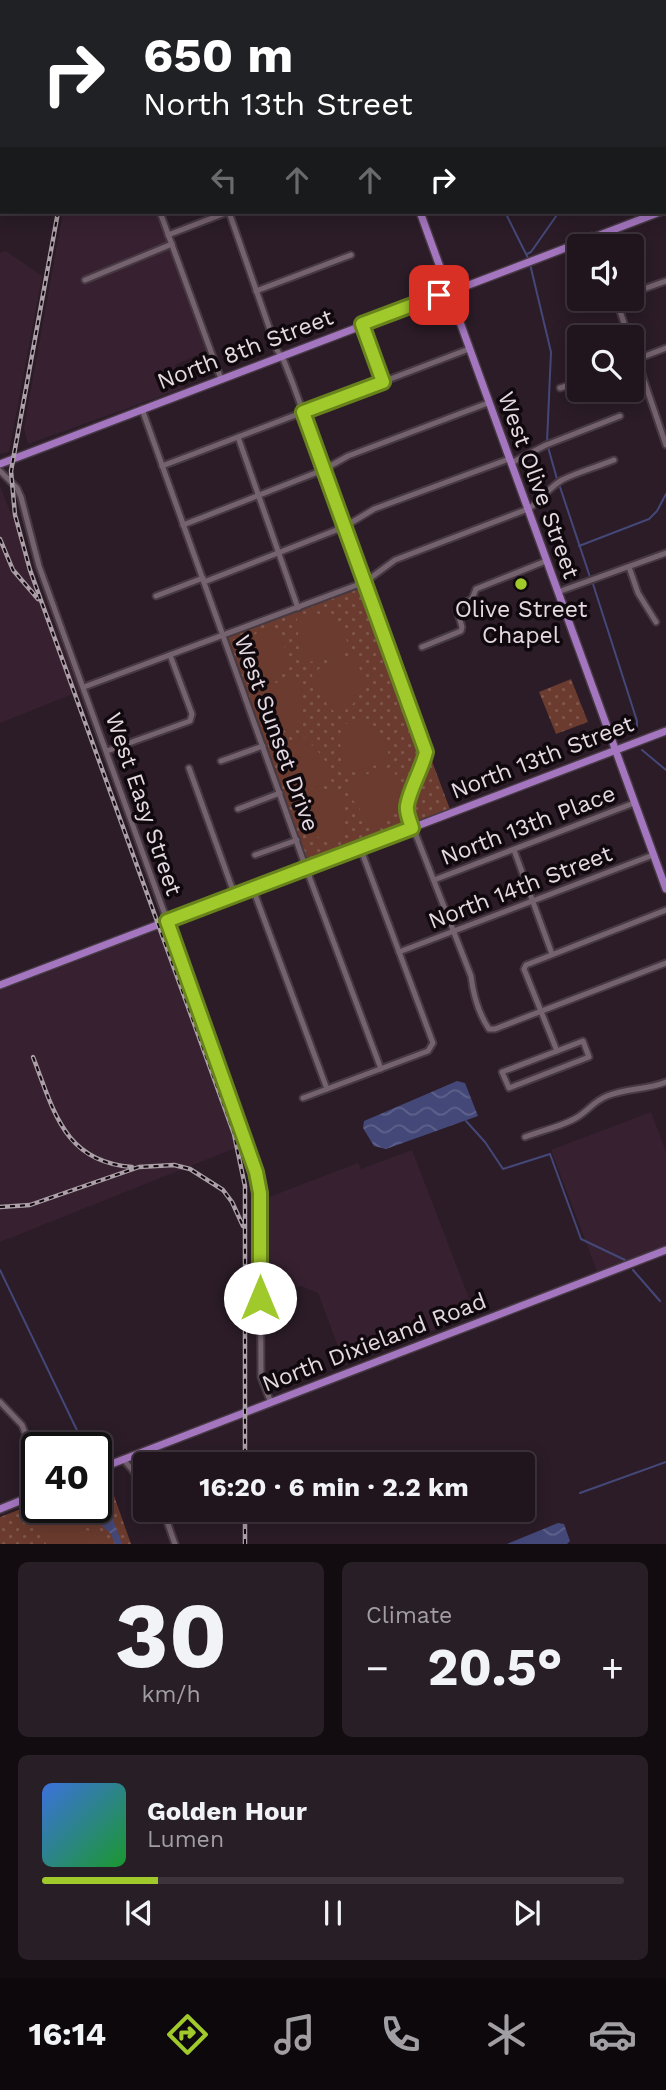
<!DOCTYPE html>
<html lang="en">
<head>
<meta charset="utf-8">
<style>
  :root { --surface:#20151d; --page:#281e26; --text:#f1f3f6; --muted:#a29fa4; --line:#3d343b; --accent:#a0c92b }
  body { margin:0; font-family:"Work Sans",sans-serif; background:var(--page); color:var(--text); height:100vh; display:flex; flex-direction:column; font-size:26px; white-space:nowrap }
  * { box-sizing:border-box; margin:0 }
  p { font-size:23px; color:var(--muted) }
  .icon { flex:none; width:38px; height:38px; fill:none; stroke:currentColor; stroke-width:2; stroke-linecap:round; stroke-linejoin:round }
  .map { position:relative; height:1544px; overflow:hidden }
  .panel { display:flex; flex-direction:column; gap:18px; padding:18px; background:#120c10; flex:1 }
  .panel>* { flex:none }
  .hud { position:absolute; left:0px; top:0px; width:667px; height:214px; box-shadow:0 4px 18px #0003,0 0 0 2px var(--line); background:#202124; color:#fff; overflow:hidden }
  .buttons { position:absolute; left:567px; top:234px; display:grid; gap:14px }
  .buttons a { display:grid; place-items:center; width:77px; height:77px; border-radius:7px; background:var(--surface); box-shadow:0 4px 18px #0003,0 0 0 2px var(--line); font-size:35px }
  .speed { position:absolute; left:21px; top:1432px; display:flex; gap:14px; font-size:35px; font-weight:700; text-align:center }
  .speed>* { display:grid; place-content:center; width:91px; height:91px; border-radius:50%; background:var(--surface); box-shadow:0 4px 18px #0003,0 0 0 2px var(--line); line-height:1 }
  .speed .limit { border:4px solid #111; border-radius:10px; background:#fff; color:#111 }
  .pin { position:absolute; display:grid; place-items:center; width:60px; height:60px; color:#fff; margin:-30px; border-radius:14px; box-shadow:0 4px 10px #0006 }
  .me { position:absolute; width:77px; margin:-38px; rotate:0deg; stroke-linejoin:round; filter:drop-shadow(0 0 5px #0008) }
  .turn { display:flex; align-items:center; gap:24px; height:147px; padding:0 28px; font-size:32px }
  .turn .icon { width:91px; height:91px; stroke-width:2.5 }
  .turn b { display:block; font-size:49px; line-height:60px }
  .lanes { display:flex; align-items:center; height:66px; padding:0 28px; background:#0003; justify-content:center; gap:35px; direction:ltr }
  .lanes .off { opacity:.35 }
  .big { font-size:52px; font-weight:700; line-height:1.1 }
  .panel .widget { flex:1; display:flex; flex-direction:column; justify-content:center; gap:10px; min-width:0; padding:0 24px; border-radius:10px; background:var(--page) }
  .panel .dial { align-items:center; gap:0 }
  .dial b { font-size:91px; line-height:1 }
  .song { display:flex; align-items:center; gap:21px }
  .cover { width:84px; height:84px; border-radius:10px; background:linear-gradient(135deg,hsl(220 70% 55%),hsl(130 70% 35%)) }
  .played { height:7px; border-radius:4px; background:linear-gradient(90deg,var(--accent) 20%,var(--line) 20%) }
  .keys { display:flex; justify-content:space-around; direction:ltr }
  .heat { display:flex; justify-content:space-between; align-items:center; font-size:38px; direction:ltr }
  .panel .tiles { flex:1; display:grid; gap:18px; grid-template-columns:1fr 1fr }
  .widget:last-child { grid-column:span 2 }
  .trip { position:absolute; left:133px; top:1452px; width:402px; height:70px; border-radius:7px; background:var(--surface); box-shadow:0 4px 18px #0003,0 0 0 2px var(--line); font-weight:700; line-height:70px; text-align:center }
  .menu { display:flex; height:112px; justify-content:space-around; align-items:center; background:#0d080c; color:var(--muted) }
  .menu .icon { width:49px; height:49px }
  .menu .on { color:var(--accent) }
  .menu b { font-size:32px; color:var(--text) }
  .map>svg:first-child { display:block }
</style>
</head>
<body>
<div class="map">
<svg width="666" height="1544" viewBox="0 0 666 1544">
  <defs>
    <pattern id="park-dots" width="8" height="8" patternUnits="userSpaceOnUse" patternTransform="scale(1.75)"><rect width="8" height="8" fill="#6a3b2e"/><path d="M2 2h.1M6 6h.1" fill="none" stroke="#7f574c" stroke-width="1.8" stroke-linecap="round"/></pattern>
    <pattern id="water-waves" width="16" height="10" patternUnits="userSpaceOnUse" patternTransform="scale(1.75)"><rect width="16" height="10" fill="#444878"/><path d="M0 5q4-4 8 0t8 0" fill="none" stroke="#5f628b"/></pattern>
  </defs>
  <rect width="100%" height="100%" fill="#2b1c27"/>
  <!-- built -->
  <g fill="#372131">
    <polygon points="63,212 156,212 206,351 175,365 184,388 28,444 24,428"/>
    <polygon points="6,251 42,276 9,452 0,454 0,253"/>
    <polygon points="0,486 80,691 0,723"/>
    <polygon points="165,928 243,1145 0,1242 0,991"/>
    <polygon points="651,1112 666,1152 666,1245 597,1271 551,1150"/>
    <polygon points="412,1150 475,1314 345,1365 318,1293 301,1286 264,1300 268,1233 264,1199 358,1163 361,1169"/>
  </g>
  <!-- park -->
  <g fill="url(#park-dots)">
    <polygon points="196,0 343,0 343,2 194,2"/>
    <polygon points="365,582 451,812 306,868 223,637"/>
    <polygon points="571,679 588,722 556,734 539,692"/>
    <polygon points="107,1476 131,1544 0,1544 0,1517 37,1503 37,1507 96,1507 96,1480"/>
  </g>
  <!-- garden -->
  <g fill="#6a3b2e">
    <path d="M 307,613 C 332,612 344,626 349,649 L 318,662 L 303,661 L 299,650 L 297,617 Z"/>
    <path d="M 270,627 C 302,669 299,671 250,685 C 235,662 242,635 270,627 Z"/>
    <path d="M 351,655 C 371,679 363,702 337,715 L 315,690 L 312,675 L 320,668 Z"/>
    <path d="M 282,681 C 287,681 291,680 295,681 C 306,685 302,717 302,727 C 271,735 255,722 252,691 Z"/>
    <path d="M 354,722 C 377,724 388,738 389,761 C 340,777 339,777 341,725 Z"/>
    <path d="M 305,737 C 315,749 331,762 330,777 L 321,785 L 291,797 C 272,772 278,751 305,737 Z"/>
    <path d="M 391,767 C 407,790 400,817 372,825 L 353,800 L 349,788 L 358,777 Z"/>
    <path d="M 323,789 C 327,790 331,788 335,789 C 345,792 345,825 345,835 C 318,846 296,831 293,802 Z"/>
    <path d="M 57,1524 C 76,1523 92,1530 105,1544 L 46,1544 L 40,1528 Z"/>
  </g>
  <!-- water -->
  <g fill="url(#water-waves)">
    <polygon points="457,1081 465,1083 478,1116 386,1149 374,1146 363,1128 364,1121"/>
    <polygon points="101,1507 111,1514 122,1544 115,1544 111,1534 96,1520 96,1514"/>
    <polygon points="558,1523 564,1524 570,1541 567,1544 507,1544"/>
  </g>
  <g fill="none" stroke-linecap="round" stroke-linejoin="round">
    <!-- stream -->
    <g stroke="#444878" stroke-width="2">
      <polyline points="473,0 473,2"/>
      <polyline points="505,212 528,258"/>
      <polyline points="527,254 531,252 559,212"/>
      <polyline points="530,264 551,352 547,442"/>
      <polyline points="548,447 557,479"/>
      <polyline points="560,487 590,577"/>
      <polyline points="579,546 649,519 657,511 666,494"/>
      <polyline points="593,584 637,721 637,728"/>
      <polyline points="642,750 666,770"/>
      <polyline points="466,1121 485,1142 503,1169 550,1154 581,1239 625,1260"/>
      <polyline points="0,1270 85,1447"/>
      <polyline points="633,1270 660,1301"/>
      <polyline points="100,1482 107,1502 101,1508"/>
      <polyline points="580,1493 666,1462"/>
    </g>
    <!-- minor casing -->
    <g stroke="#463942" stroke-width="9">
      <g id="minor">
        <polyline points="603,0 604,2"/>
        <polyline points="653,0 653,2"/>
        <polyline points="529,2 534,0"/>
        <polyline points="665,21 666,21"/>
        <polyline points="665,171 666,174"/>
        <polyline points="160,212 221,379"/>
        <path d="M 229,212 L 277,350 L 284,361 L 293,384 L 426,753 C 422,771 407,794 407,812 L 471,976 C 473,993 479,1014 489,1029 L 495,1029 L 666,963"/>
        <polyline points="168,235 228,212"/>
        <polyline points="592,236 596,247"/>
        <polyline points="85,280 172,244"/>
        <polyline points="256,291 351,255"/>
        <polyline points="632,293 666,281"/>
        <polyline points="616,299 629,338"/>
        <polyline points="362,324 383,382"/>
        <polyline points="632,345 666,445"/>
        <polyline points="632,361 666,348"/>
        <polyline points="560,388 579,382"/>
        <polyline points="142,409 306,868 381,1069"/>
        <polyline points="238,437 298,608"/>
        <polyline points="511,463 546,445 620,416"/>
        <polyline points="162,466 469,349"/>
        <polyline points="0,471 17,488 21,497 39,566 245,1136 260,1193 261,1377 271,1403"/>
        <polyline points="183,525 323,470 348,456 488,403"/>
        <polyline points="629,567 638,593 656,622"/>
        <polyline points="204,582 344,527 374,509 509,459"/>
        <polyline points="558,592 666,553"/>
        <polyline points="156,596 203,578"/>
        <polyline points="422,647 461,631 462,627 457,610 460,605 472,599 476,589 546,561"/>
        <path d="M 84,687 L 365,582 L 395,560 L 528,509 C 541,501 548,488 562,480 C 578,472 597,467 614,460"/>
        <polyline points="107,751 190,721 192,714 170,655"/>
        <polyline points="221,761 263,746"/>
        <polyline points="189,768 235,896"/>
        <polyline points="238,809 280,793"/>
        <polyline points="514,850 552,954"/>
        <polyline points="255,855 297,840"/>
        <polyline points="434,880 634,803"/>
        <polyline points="253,889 327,1089"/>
        <polyline points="399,952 653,855"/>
        <polygon points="583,1041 589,1057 509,1088 502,1072"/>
        <polyline points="557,1051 524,969 526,965 666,910"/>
        <polyline points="303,1098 428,1051 433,1043 360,847"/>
        <path d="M 525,1137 C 540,1131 563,1126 576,1118 C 588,1111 594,1101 607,1096 C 627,1088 647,1090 666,1082"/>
        <polyline points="0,1402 22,1425 37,1464"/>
        <polyline points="123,1459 145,1485"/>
        <polyline points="163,1510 175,1544"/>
      </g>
    </g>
    <!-- major casing -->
    <g stroke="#463942" stroke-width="10">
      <g id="major">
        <polyline points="343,0 343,2"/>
        <polyline points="665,210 666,210"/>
        <polyline points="420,212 666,889"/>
        <polyline points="0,464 660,212"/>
        <polyline points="0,985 666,731"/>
        <polyline points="96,1470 666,1250"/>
        <polyline points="0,1509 37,1494"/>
      </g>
    </g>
    <!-- minor -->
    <use href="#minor" stroke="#75626f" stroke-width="5"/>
    <!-- major -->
    <use href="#major" stroke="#a476c0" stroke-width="7"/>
    <!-- rail casing -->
    <g stroke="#ac9fa8" stroke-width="4.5">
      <g id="rail">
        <polyline points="99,2 100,0"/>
        <polyline points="58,212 11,471 15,515 30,570 234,1134 245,1186 245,1465"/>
        <polyline points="0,539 13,570 38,599"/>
        <path d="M 33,1057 C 54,1111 64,1162 132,1167"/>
        <polyline points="0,1207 30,1205 139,1167 174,1165 190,1169 223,1190 232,1202 243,1226"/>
        <polyline points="245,1544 245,1510"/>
      </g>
    </g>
    <!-- rail -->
    <use href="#rail" stroke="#0f080d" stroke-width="2" stroke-dasharray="5" stroke-linecap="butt"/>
  </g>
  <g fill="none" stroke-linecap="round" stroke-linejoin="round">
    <!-- route casing -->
    <g stroke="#68831c" stroke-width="18">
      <path id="route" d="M 260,1298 L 260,1193 L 256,1172 L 167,921 L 412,828 C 410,821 406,813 407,806 C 409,791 422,769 426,752 L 303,412 L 383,382 L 362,324 L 439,295"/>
    </g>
    <!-- route -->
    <use href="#route" stroke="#a0c92b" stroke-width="12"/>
  </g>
  <!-- markers -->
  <circle fill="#a0c92b" stroke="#0f080d" stroke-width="2.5" cx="521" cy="584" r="7"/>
  <g text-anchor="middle" stroke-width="7" stroke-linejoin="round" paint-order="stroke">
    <!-- street labels -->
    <g font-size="23" fill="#e6dae2" stroke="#0f080d">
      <text transform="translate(245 349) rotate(-21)" y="8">North 8th Street</text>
      <text transform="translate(539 485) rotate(70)" y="8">West Olive Street</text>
      <text transform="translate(277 733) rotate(70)" y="8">West Sunset Drive</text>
      <text transform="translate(542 757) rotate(-21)" y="8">North 13th Street</text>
      <text transform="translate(144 804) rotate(71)" y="8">West Easy Street</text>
      <text transform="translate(528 825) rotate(-21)" y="8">North 13th Place</text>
      <text transform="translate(520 887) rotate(-21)" y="8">North 14th Street</text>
      <text transform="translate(374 1342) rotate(-21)" y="8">North Dixieland Road</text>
    </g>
    <!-- poi labels -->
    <g font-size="23" fill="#e6dae2" stroke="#0f080d">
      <text x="521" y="617">Olive Street<tspan x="521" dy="26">Chapel</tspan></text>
    </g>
  </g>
</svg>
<div class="buttons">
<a><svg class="icon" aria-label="sound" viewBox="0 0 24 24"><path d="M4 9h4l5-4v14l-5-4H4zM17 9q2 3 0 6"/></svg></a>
<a><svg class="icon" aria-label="search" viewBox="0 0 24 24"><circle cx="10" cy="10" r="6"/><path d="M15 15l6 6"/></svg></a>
</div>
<div class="speed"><div class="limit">40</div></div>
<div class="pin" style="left:439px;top:295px;background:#d93025"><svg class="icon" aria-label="arrive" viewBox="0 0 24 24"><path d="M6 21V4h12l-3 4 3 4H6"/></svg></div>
<svg class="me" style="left:260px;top:1298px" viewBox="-20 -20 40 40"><circle r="19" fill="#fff"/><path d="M0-13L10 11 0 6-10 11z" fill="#a0c92b"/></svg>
<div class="trip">16:20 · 6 min · 2.2 km</div>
<div class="hud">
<div class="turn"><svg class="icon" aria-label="right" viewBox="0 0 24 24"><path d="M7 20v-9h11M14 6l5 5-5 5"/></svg><div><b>650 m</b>North 13th Street</div></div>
<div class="lanes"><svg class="icon off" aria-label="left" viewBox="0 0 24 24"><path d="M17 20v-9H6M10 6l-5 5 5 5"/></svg><svg class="icon off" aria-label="ahead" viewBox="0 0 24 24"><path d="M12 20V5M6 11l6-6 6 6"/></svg><svg class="icon off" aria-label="ahead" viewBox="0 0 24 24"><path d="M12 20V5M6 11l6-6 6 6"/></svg><svg class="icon" aria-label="right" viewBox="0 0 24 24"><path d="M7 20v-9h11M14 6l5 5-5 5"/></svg></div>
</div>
</div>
<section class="panel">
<div class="tiles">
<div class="widget dial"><b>30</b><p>km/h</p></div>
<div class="widget"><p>Climate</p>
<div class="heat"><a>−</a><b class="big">20.5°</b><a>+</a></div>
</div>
<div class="widget">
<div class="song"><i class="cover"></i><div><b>Golden Hour</b><p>Lumen</p></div></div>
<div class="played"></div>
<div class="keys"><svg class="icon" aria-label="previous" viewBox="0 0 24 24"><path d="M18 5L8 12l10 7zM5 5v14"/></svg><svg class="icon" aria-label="pause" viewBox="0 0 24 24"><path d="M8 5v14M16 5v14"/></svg><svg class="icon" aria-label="next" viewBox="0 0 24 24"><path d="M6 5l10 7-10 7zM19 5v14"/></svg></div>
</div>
</div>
</section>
<nav class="menu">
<b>16:14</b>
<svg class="icon on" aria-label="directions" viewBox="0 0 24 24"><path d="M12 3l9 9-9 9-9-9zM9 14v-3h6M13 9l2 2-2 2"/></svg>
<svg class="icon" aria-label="music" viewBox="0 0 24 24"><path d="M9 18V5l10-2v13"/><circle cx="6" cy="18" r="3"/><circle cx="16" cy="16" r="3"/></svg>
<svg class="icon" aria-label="phone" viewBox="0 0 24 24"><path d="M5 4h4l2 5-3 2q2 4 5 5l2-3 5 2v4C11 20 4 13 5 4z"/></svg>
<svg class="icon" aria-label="climate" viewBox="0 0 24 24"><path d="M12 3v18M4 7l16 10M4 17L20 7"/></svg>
<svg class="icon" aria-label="car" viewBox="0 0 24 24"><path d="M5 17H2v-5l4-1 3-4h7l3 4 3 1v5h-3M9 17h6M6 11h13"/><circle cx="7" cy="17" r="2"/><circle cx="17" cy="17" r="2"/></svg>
</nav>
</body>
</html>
